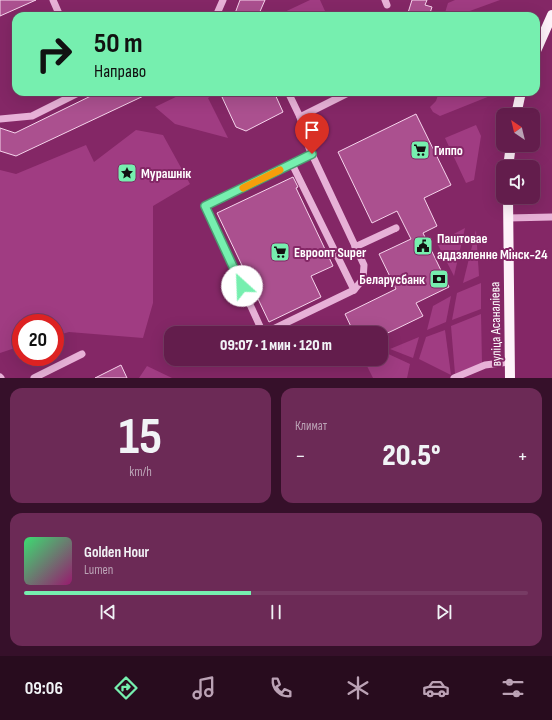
<!DOCTYPE html>
<html lang="ru">
<head>
<meta charset="utf-8">
<style>
  :root { --surface:#631d4c; --page:#6c2a56; --text:#f1f3f6; --muted:#bba2b5; --line:#773b64; --accent:#76efaf }
  body { margin:0; font-family:"Sofia Sans Condensed",sans-serif; background:var(--page); color:var(--text); height:100vh; display:flex; flex-direction:column; font-size:15px; white-space:nowrap }
  * { box-sizing:border-box; margin:0 }
  p { font-size:13px; color:var(--muted) }
  .icon { flex:none; width:22px; height:22px; fill:none; stroke:currentColor; stroke-width:2; stroke-linecap:round; stroke-linejoin:round }
  .map { position:relative; height:378px; overflow:hidden }
  .side { display:flex; flex-direction:column; gap:10px; padding:10px; background:#36102a; flex:1 }
  .side>* { flex:none }
  .hud { position:absolute; left:12px; top:12px; width:528px; height:84px; border-radius:12px; box-shadow:0 4px 16px #0002,0 0 0 1px var(--line); background:#76efaf; color:#111; overflow:hidden }
  .needle { width:26px; rotate:325deg }
  .fabs { position:absolute; left:496px; top:108px; display:grid; gap:8px }
  .fabs a { display:grid; place-items:center; width:44px; height:44px; border-radius:8px; background:var(--surface); box-shadow:0 4px 16px #0002,0 0 0 1px var(--line); font-size:20px }
  .speed { position:absolute; left:12px; top:314px; display:flex; gap:8px; font-size:20px; font-weight:700; text-align:center }
  .speed>* { display:grid; place-content:center; width:52px; height:52px; border-radius:50%; background:var(--surface); box-shadow:0 4px 16px #0002,0 0 0 1px var(--line); line-height:1 }
  .speed .limit { border:6px solid #d22; background:#fff; color:#111 }
  .pin { position:absolute; display:grid; place-items:center; width:34px; height:34px; color:#fff; margin:-41px -17px; border-radius:50% 50% 50% 0; rotate:-45deg; box-shadow:0 0 4px #0007 }
  .pin .icon { rotate:45deg }
  .me { position:absolute; width:44px; margin:-22px; rotate:335deg; stroke-linejoin:round; filter:drop-shadow(0 0 3px #0008) }
  .turn { display:flex; align-items:center; gap:14px; height:84px; padding:0 16px; font-size:18px }
  .turn .icon { width:52px; height:52px; stroke-width:2.5 }
  .turn b { display:block; font-size:28px; line-height:34px }
  .big { font-size:30px; font-weight:800; line-height:1.1 }
  .side .widget { flex:1; display:flex; flex-direction:column; justify-content:center; gap:6px; min-width:0; padding:0 14px; border-radius:12px; background:var(--page) }
  .side .dial { align-items:center; gap:0 }
  .dial b { font-size:52px; line-height:1 }
  .song { display:flex; align-items:center; gap:12px }
  .cover { width:48px; height:48px; border-radius:6px; background:linear-gradient(135deg,hsl(140 70% 55%),hsl(320 70% 35%)) }
  .played { height:4px; border-radius:2px; background:linear-gradient(90deg,var(--accent) 45%,var(--line) 45%) }
  .keys { display:flex; justify-content:space-around; direction:ltr }
  .heat { display:flex; justify-content:space-between; align-items:center; font-size:22px; direction:ltr }
  .side .tiles { flex:1; display:grid; gap:10px; grid-template-columns:1fr 1fr }
  .widget:last-child { grid-column:span 2 }
  .trip { position:absolute; left:164px; top:326px; width:224px; height:40px; border-radius:12px; background:var(--surface); box-shadow:0 4px 16px #0002,0 0 0 1px var(--line); font-weight:800; line-height:40px; text-align:center }
  .menu { display:flex; height:64px; justify-content:space-around; align-items:center; background:#280c1e; color:var(--muted) }
  .menu .icon { width:28px; height:28px }
  .menu .selected { color:var(--accent) }
  .menu b { font-size:18px; color:var(--text) }
  .map>svg:first-child { display:block }
</style>
</head>
<body>
<div class="map">
<svg width="552" height="378" viewBox="0 0 552 378">
  <rect width="100%" height="100%" fill="#842766"/>
  <!-- green -->
  <g fill="#a03c82">
    <polygon points="310,0 320,0 325,11 315,16 276,16"/>
    <polygon points="455,0 500,0 456,16 444,16 448,3"/>
    <polygon points="186,92 219,92 208,98 228,138 175,124 155,107"/>
    <polygon points="439,92 491,92 490,96 440,116 433,112 430,107 436,101"/>
    <polygon points="476,125 481,136 474,180 466,183 445,138"/>
    <polygon points="136,130 163,135 190,184 153,206 153,303 143,338 69,332 55,336 55,323 21,323 21,346 0,353 0,170 16,174 86,145 94,162"/>
    <polygon points="465,228 454,276 437,243"/>
    <polygon points="476,230 479,276 463,283"/>
    <polygon points="481,283 481,309 452,320 457,293"/>
    <polygon points="451,296 446,322 427,330 433,306"/>
    <polygon points="481,314 482,363 455,374 451,326"/>
    <polygon points="445,330 451,375 419,359 426,337"/>
    <polygon points="419,337 413,358 390,349"/>
    <polygon points="384,352 410,364 407,378 373,378 364,360 381,359 381,353"/>
    <polygon points="147,366 172,378 139,378"/>
  </g>
  <!-- building -->
  <g fill="#ab508f" stroke="#f6d4ec">
    <polygon points="0,0 36,0 0,16"/>
    <polygon points="240,0 265,0 258,16 234,16"/>
    <polygon points="412,0 427,0 425,5 432,7 429,16 407,16"/>
    <polygon points="99,92 152,92 16,156 0,151 0,128 15,133"/>
    <polygon points="234,92 274,92 283,112 246,131 236,127 222,97"/>
    <polygon points="416,114 451,185 424,198 437,226 423,233 449,287 416,303 423,316 394,330 381,336 381,333 354,333 345,314 396,289 379,254 411,239 397,211 372,223 338,152"/>
    <polygon points="293,177 298,187 296,188 333,266 311,276 321,297 269,322 217,213"/>
    <polygon points="121,365 127,378 95,378"/>
  </g>
  <g fill="none" stroke-linecap="round" stroke-linejoin="round">
    <!-- minor -->
    <g stroke="#e7b1d7" stroke-width="7">
      <polyline points="53,0 60,16"/>
      <polyline points="385,0 387,5"/>
      <polyline points="216,16 223,0"/>
      <polyline points="288,92 300,117"/>
      <polyline points="0,119 32,116 80,92"/>
      <polyline points="292,164 354,290"/>
      <polyline points="508,218 552,217"/>
      <polyline points="355,247 396,228"/>
      <polyline points="263,333 205,206 312,154"/>
      <polyline points="265,333 354,290 363,279 364,265 309,148 300,117 350,92"/>
      <polyline points="0,377 1,378"/>
      <polyline points="34,378 82,354"/>
      <polyline points="454,378 485,365 509,362"/>
    </g>
    <!-- major -->
    <g stroke="#fef2f9" stroke-width="10">
      <polyline points="536,51 552,15"/>
      <polyline points="516,115 521,92"/>
      <polyline points="508,167 511,145"/>
      <polyline points="508,197 510,378"/>
    </g>
  </g>
  <g fill="none" stroke-linecap="round" stroke-linejoin="round">
    <!-- route casing -->
    <g stroke="#4d9b72" stroke-width="10">
      <polyline id="route" points="242,286 205,206 312,154"/>
    </g>
    <!-- route -->
    <use href="#route" stroke="#76efaf" stroke-width="7"/>
    <!-- slow -->
    <polyline stroke="#f59e0b" stroke-width="7" points="243,188 280,170"/>
  </g>
  <!-- icons -->
  <defs>
    <g id="supermarket-square" transform="scale(1)"><rect x="-9" y="-9" width="18" height="18" rx="4" fill="#76efaf" stroke="#842766"/><path d="M-6-5.5h2.5l.6 2H6L4.5 2H-2.5L-4.4-4H-6ZM-1.5 3.2a1.3 1.3 0 1 0 .1 0ZM3 3.2a1.3 1.3 0 1 0 .1 0Z" fill="#111"/></g>
    <g id="sight-square" transform="scale(1)"><rect x="-9" y="-9" width="18" height="18" rx="4" fill="#76efaf" stroke="#842766"/><path d="M0-6L1.8-2.2L6-1.7L2.9 1.2L3.7 5.4L0 3.3L-3.7 5.4L-2.9 1.2L-6-1.7L-1.8-2.2Z" fill="#111"/></g>
    <g id="civic-square" transform="scale(1)"><rect x="-9" y="-9" width="18" height="18" rx="4" fill="#76efaf" stroke="#842766"/><path d="M-.6-6.5H3V-4.5H.6V-3L4-1V1h2V6H-6V1h2V-1L-.6-3ZM-1.2 2.5V6h2.4V2.5Z" fill="#111"/></g>
    <g id="bank-square" transform="scale(1)"><rect x="-9" y="-9" width="18" height="18" rx="4" fill="#76efaf" stroke="#842766"/><path d="M-6-4H6V4H-6ZM0-2.3a2.3 2.3 0 1 0 0 4.6a2.3 2.3 0 1 0 0-4.6Z" fill="#111"/></g>
  </defs>
  <g fill-rule="evenodd">
    <use href="#supermarket-square" x="420" y="150"/>
    <use href="#sight-square" x="127" y="173"/>
    <use href="#civic-square" x="423" y="246"/>
    <use href="#supermarket-square" x="280" y="252"/>
    <use href="#bank-square" x="439" y="279"/>
  </g>
  <g text-anchor="middle" stroke-width="4" stroke-linejoin="round" paint-order="stroke">
    <!-- poi labels -->
    <g font-size="14" font-weight="bold" fill="#fff" stroke="#842766" text-anchor="start">
      <text x="434" y="155">Гиппо</text>
      <text x="141" y="178">Мурашнік</text>
      <text x="437" y="243">Паштовае<tspan x="437" dy="16">аддзяленне Мінск-24</tspan></text>
      <text x="294" y="257">Евроопт Super</text>
      <text x="425" y="284" text-anchor="end">Беларусбанк</text>
    </g>
    <!-- street labels -->
    <g font-size="14" fill="#fff" stroke="#842766">
      <text transform="translate(495 324) rotate(-91)" y="5">вуліца Асаналіева</text>
    </g>
  </g>
</svg>
<div class="fabs">
<a><svg class="needle" viewBox="-14 -14 28 28"><path d="M0-13l5 13h-10z" fill="#e53935"/><path d="M0 13l5-13h-10z" fill="#bba2b5"/></svg></a>
<a><svg class="icon" aria-label="sound" viewBox="0 0 24 24"><path d="M4 9h4l5-4v14l-5-4H4zM17 9q2 3 0 6"/></svg></a>
</div>
<div class="speed"><div class="limit">20</div></div>
<div class="pin" style="left:312px;top:154px;background:#d93025"><svg class="icon" aria-label="arrive" viewBox="0 0 24 24"><path d="M6 21V4h12l-3 4 3 4H6"/></svg></div>
<svg class="me" style="left:242px;top:286px" viewBox="-20 -20 40 40"><circle r="19" fill="#fff"/><path d="M0-13L10 11 0 6-10 11z" fill="#76efaf"/></svg>
<div class="trip">09:07 · 1 мин · 120 m</div>
<div class="hud">
<div class="turn"><svg class="icon" aria-label="right" viewBox="0 0 24 24"><path d="M7 20v-9h11M14 6l5 5-5 5"/></svg><div><b>50 m</b>Направо</div></div>
</div>
</div>
<section class="side">
<div class="tiles">
<div class="widget dial"><b>15</b><p>km/h</p></div>
<div class="widget"><p>Климат</p>
<div class="heat"><a>−</a><b class="big">20.5°</b><a>+</a></div>
</div>
<div class="widget">
<div class="song"><i class="cover"></i><div><b>Golden Hour</b><p>Lumen</p></div></div>
<div class="played"></div>
<div class="keys"><svg class="icon" aria-label="previous" viewBox="0 0 24 24"><path d="M18 5L8 12l10 7zM5 5v14"/></svg><svg class="icon" aria-label="pause" viewBox="0 0 24 24"><path d="M8 5v14M16 5v14"/></svg><svg class="icon" aria-label="next" viewBox="0 0 24 24"><path d="M6 5l10 7-10 7zM19 5v14"/></svg></div>
</div>
</div>
</section>
<nav class="menu">
<b>09:06</b>
<svg class="icon selected" aria-label="directions" viewBox="0 0 24 24"><path d="M12 3l9 9-9 9-9-9zM9 14v-3h6M13 9l2 2-2 2"/></svg>
<svg class="icon" aria-label="music" viewBox="0 0 24 24"><path d="M9 18V5l10-2v13"/><circle cx="6" cy="18" r="3"/><circle cx="16" cy="16" r="3"/></svg>
<svg class="icon" aria-label="phone" viewBox="0 0 24 24"><path d="M5 4h4l2 5-3 2q2 4 5 5l2-3 5 2v4C11 20 4 13 5 4z"/></svg>
<svg class="icon" aria-label="climate" viewBox="0 0 24 24"><path d="M12 3v18M4 7l16 10M4 17L20 7"/></svg>
<svg class="icon" aria-label="car" viewBox="0 0 24 24"><path d="M5 17H2v-5l4-1 3-4h7l3 4 3 1v5h-3M9 17h6M6 11h13"/><circle cx="7" cy="17" r="2"/><circle cx="17" cy="17" r="2"/></svg>
<svg class="icon" aria-label="filters" viewBox="0 0 24 24"><path d="M4 7h16M4 17h16"/><circle cx="9" cy="7" r="2"/><circle cx="15" cy="17" r="2"/></svg>
</nav>
</body>
</html>
